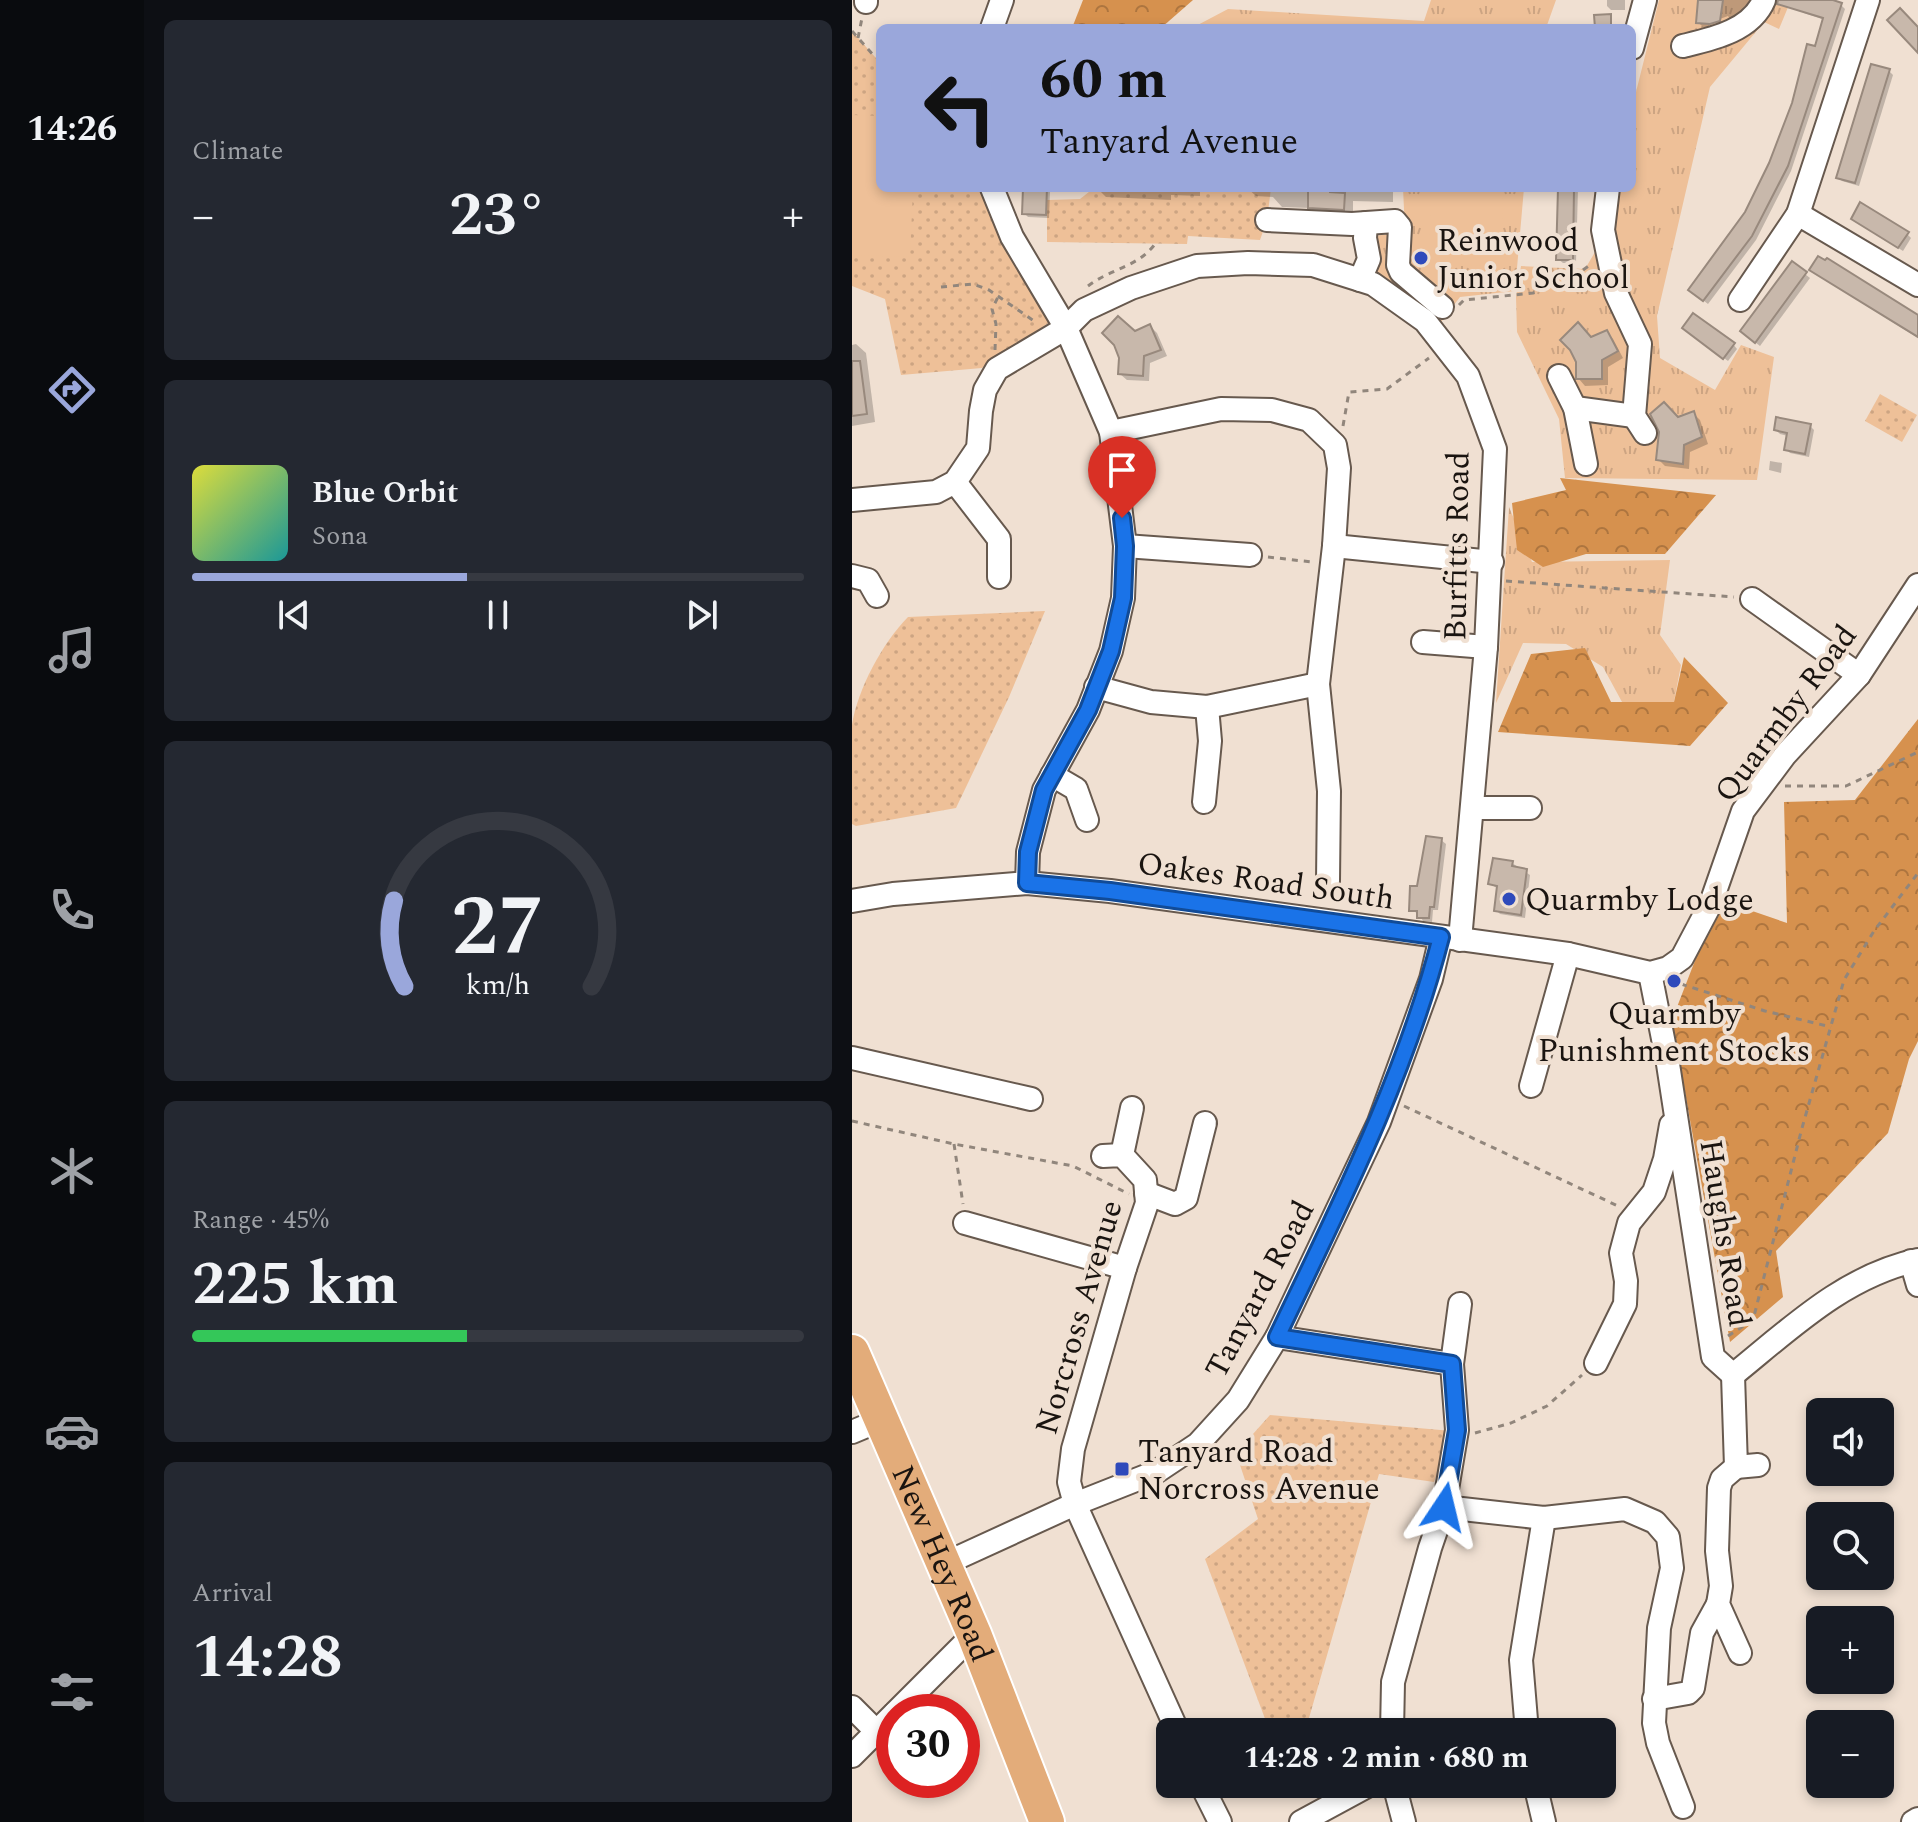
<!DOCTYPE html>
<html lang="en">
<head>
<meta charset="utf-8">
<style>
  :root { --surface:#171b24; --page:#242831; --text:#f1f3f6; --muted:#9ea1a6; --line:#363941; --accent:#9aa7db }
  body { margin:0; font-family:Spectral,serif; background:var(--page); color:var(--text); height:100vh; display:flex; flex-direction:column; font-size:30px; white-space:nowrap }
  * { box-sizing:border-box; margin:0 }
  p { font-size:26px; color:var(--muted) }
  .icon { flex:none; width:44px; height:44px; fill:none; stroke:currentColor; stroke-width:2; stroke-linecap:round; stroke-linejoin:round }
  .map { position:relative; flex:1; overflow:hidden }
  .details { display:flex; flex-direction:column; gap:20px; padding:20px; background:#0d0f14; width:708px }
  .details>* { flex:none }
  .hud { position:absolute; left:24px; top:24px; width:760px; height:168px; border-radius:12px; box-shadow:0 4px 12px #0003; background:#9aa7db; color:#111; overflow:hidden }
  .tools { position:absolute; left:954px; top:1398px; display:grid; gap:16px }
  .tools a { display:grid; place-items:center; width:88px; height:88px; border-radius:12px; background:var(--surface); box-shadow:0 4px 12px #0003; font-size:40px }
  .speed { position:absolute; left:24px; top:1694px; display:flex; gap:16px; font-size:40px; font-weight:700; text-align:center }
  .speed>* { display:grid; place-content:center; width:104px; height:104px; border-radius:50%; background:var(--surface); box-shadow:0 4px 12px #0003; line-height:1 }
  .speed .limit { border:12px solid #d22; background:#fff; color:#111 }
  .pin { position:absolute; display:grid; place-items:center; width:68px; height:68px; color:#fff; margin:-82px -34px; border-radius:50% 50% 50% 0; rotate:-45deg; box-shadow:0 0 8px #0007 }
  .pin .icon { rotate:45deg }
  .me { position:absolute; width:88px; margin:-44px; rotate:10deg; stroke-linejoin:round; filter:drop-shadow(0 0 6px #0008) }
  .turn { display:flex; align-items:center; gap:28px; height:168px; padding:0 32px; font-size:36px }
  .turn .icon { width:104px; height:104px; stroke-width:2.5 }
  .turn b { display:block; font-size:56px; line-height:68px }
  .big { font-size:60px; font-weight:700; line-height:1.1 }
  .details .tile { flex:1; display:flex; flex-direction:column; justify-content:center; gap:12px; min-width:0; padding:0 28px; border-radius:12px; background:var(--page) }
  .details .dial { align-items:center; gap:0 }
  .dial svg { height:208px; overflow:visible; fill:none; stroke:var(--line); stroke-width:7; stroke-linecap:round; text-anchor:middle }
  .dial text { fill:var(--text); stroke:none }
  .song { display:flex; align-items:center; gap:24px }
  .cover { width:96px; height:96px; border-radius:12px; background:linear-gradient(135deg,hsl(60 70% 55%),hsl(180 70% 35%)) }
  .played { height:8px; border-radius:4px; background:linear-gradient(90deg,var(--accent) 45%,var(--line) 45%) }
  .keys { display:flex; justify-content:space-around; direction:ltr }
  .heat { display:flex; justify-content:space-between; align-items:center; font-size:44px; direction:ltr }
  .charge { height:12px; border-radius:6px; background:linear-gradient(90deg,#34c759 45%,var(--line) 0) }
  .trip { position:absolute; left:304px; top:1718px; width:460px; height:80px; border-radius:12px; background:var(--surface); box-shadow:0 4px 12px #0003; font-weight:700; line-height:80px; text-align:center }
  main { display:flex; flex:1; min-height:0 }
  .tab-bar { display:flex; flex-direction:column; width:144px; justify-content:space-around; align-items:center; background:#090b0e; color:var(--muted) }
  .tab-bar .icon { width:56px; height:56px }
  .tab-bar .on { color:var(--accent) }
  .tab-bar b { font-size:36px; color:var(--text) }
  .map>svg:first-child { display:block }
</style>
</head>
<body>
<main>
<nav class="tab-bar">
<b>14:26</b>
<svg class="icon on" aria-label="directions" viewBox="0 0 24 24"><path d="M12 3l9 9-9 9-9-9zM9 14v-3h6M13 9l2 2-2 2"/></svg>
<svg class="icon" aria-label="music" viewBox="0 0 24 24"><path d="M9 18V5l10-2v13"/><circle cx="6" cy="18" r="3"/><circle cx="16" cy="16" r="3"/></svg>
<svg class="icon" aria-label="phone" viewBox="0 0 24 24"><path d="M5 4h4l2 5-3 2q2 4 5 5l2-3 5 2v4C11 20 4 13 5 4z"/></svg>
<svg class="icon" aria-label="climate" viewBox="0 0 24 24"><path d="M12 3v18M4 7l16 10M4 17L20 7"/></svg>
<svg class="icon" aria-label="car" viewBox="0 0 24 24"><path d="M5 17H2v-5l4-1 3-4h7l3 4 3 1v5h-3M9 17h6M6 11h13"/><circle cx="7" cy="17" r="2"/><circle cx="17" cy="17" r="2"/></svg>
<svg class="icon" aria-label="filters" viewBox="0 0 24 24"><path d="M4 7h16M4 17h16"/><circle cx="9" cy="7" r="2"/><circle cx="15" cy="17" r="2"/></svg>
</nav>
<section class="details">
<div class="tile"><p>Climate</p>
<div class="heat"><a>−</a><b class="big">23°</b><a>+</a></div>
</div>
<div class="tile">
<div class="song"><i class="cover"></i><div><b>Blue Orbit</b><p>Sona</p></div></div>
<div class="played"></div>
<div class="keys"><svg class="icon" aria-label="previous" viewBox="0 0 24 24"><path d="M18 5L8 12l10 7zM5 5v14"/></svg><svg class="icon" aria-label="pause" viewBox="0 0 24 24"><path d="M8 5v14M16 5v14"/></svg><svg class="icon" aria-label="next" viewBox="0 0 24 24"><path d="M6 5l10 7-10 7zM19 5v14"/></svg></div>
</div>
<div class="tile dial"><svg viewBox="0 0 100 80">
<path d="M14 69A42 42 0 1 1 86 69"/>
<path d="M14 69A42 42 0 0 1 10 36" stroke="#9aa7db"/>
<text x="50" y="56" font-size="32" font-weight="700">27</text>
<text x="50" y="72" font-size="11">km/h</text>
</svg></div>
<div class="tile"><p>Range · 45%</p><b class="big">225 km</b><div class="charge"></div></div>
<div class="tile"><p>Arrival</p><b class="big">14:28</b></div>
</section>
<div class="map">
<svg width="1066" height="1822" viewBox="0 0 1066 1822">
  <defs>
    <pattern id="grass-tufts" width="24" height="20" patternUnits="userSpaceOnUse" patternTransform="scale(2)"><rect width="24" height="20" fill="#eec098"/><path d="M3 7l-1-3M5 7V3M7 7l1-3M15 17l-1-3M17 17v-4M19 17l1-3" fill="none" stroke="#cca482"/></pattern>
    <pattern id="forest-crowns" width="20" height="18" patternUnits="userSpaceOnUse" patternTransform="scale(2)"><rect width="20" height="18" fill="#d6914e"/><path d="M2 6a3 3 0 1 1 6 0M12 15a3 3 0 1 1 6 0" fill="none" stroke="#ad753f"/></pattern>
    <pattern id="park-dots" width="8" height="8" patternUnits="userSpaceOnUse" patternTransform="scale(2)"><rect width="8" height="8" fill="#eec098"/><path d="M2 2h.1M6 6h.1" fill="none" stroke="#cca482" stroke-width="1.8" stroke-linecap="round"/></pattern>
  </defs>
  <rect width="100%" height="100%" fill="#f0e0d2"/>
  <!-- grass -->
  <g fill="url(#grass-tufts)">
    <polygon points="579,0 704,0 694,28 340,28 376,9 572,21"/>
    <polygon points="807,0 939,0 927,29 912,22 858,87 805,316 808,358 863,390 889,345 922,357 905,480 713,478 707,419 665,332 664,297 669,266 733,269 759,225 764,188 780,188 780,108"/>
    <polygon points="551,188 672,188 663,291 608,297 589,322 524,277 524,236 553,231"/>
    <polygon points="657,507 680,562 818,560 808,635 829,665 820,712 776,713 751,667 714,644 671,643 644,703"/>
  </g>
  <!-- forest -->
  <g fill="url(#forest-crowns)">
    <polygon points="231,0 341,0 309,28 220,28"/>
    <polygon points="708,478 864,495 813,554 734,554 691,567 665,550 660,503 714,490"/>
    <polygon points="733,648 759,702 822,702 832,657 876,703 838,746 646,732 679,654"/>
    <polygon points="1066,719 1066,1041 1057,1059 1036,1133 924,1251 931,1297 878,1342 820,1020 844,958 874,902 935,923 932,802 1003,800"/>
  </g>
  <!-- park -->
  <g fill="url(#park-dots)">
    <polygon points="0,31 23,57 28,59 28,188 140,188 207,316 130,368 49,375 33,299 0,286"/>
    <polygon points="242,188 310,192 311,188 419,188 415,220 408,240 336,236 335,244 195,242 195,200 228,199"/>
    <polygon points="1028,394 1065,415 1050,442 1013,421"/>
    <path d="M 193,611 L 157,697 L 104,808 L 4,826 L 0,824 C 0,792 0,757 0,725 C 5,690 31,642 56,617 Z"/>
    <polygon points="418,1415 600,1431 582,1482 527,1474 453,1732 418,1732 353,1559 406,1519 384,1453"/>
  </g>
  <!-- pitch -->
  <g fill="#eec098">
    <polygon points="0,115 28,116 28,188 61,188 58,257 0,255"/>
    <polygon points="579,188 651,188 649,266 577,264"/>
  </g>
  <!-- shadow -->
  <g fill="#0003" fill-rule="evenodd">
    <polygon points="755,0 773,0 773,10 759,10 755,6"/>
    <path d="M 845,0 L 898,0 L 901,14 L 860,36 L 846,22 ZM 876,16 L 878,19 L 857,27 L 857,23 Z"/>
    <polygon points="950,0 974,0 989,5 993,9 939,171 904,240 856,304 843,294 894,213 919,164 964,49 973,20 952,13 947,9"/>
    <polygon points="1037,71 1041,75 1007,186 990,181 986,177"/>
    <polygon points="173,188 195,188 198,191 197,218 176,217 172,213"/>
    <polygon points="245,188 348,188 348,196 319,195 319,200 254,197"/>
    <polygon points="395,188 541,188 541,202 501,201 501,218 467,216 458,208 430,207 421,197 404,196"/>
    <polygon points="708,188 726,188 724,263 711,263 706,259"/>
    <polygon points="1005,222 1055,234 1059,238 1051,251"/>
    <polygon points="940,264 958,278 908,346 894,335"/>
    <polygon points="964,274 1066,317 1066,338"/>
    <polygon points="298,326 305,333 315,356 298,363 297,381 275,380 268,374 282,333"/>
    <polygon points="755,332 761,339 771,358 756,367 756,385 733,386 727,379 726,362 739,339"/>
    <polygon points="837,332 881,344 885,349 876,361"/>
    <polygon points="4,344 14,353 23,422 0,426 0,345"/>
    <polygon points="841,413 848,420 856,444 838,452 837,469 813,466 806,459 826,419"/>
    <polygon points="958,426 962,430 957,457 938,453 934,449 936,436 928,434 924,430"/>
    <polygon points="918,461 930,463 929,473 917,470"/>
    <polygon points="589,840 594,844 586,910 581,910 580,922 571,921 567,914 559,910"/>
    <polygon points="660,863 678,875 673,918 648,914 644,910 647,889 638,884"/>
  </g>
  <!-- building -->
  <g fill="#c8b8ab" stroke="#98897d" stroke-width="2">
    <polygon points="846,0 871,0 868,21 858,24 844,23"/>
    <polygon points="926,0 981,0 990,3 936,166 900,236 851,301 836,290 893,212 917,163 940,103 955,44 963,46 971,18 925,4"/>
    <polygon points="1048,8 1066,27 1066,53 1035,20"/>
    <polygon points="759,14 759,28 743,28 742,15"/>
    <polygon points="1019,64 1038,69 1003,183 984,178"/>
    <polygon points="171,188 195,188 194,215 170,214"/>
    <polygon points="456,188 478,188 478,192 493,193 492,210 456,208"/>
    <polygon points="706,188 722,188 721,260 704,260"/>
    <polygon points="1008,202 1057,232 1046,248 999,219"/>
    <polygon points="966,256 973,260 975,258 1066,315 1066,337 957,270"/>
    <polygon points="940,261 955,272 903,343 888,331"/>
    <polygon points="841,313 883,343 871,359 830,328"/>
    <polygon points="266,316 283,331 298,324 309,350 292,356 291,376 266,374 267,358 262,345 250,333"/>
    <polygon points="726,322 739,337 755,330 766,351 750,360 750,379 724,379 724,362 718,350 708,340"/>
    <polygon points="0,361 8,361 15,414 0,416"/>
    <polygon points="812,402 826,417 842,411 850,437 832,445 831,464 804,460 807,432 798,414"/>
    <polygon points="924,417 959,424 953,454 932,450 935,433 922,430"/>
    <polygon points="574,836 590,838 582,907 578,907 577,918 565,918 565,911 557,911 558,886 565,886"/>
    <polygon points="641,858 661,861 660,866 675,869 669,915 642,911 645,886 636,884"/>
  </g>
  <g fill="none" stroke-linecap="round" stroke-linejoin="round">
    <!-- minor casing -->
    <g stroke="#67594e" stroke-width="26">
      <g id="minor">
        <polyline points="14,2 14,0"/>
        <polyline points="140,28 150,0"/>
        <path d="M 831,46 C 860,39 899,31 912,0"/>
        <polyline points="780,48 793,0"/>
        <polyline points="140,188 160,237 214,328 259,432 273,546 271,598 259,651 236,710 192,790 176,852 175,883"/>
        <polyline points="756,188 751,230 764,293 788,344 782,416 793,433"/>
        <polyline points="946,214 1066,285"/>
        <polyline points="415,220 500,224 543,221 548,227 546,265 549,272 590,307"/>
        <polyline points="508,280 517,259 513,238 514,223"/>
        <polyline points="888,300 946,214 1016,0"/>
        <polyline points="707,376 723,408 734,464"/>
        <polyline points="723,408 782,416"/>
        <polyline points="259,432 369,409 420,410 457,420 483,445 487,468 482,546 466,684 477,791 476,881"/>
        <polyline points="103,482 147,539 147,577"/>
        <polyline points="0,500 84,492 103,482 126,448 129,411 133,390 145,369 214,328 232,310 279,288 345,266 396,263 461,265 521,284 573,321 616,376 643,449 634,647 608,940"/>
        <polyline points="273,546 398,555"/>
        <polyline points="482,546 640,562"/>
        <polyline points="0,576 16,580 25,596"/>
        <polyline points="900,599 1007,675"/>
        <polyline points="571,642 634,647"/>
        <polyline points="244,687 299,702 355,707 466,684"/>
        <polyline points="200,775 224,789 235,820"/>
        <polyline points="352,802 358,741 355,707"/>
        <polyline points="620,808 678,808"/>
        <polyline points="0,901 41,894 175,883 258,891 716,954 798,973 816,968 830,958 859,903 891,811 933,755 1007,675 1066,585"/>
        <path d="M 798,973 L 816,1064 L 861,1357 L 881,1375 C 938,1329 992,1276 1066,1260"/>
        <polyline points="0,1058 179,1099"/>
        <polyline points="679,1086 716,954"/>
        <polyline points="270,1155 280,1108"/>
        <polyline points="251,1156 270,1155 293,1180 295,1203 273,1268 221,1449 217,1482 223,1504 326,1732"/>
        <polyline points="294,1193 323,1204 334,1198 353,1123"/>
        <polyline points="113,1223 273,1268"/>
        <polyline points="1059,1261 1066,1285"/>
        <polyline points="425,1337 600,1364"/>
        <polyline points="744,1363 773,1304 774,1281 769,1253 777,1223 802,1192 813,1159 819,1125"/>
        <polyline points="881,1375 884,1467 906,1465"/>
        <polyline points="0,1432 31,1419"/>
        <polyline points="884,1467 870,1479 867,1488 865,1551 869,1586 866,1604 888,1653"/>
        <polyline points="592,1507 692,1518 773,1509 803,1522 816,1537 820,1568 807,1628 802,1723 806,1743 831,1807"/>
        <polyline points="92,1564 223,1504 304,1472 346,1444 386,1400 425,1337 527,1122 579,979 589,937"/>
        <polyline points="802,1699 836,1693 841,1688 850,1633 866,1604"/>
        <polyline points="0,1707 24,1731"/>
        <polyline points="44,1712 122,1634"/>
        <polyline points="540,1732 541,1682 578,1548 592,1507 605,1430 600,1364 608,1304"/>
        <polyline points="675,1732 669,1660 692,1518"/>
        <polyline points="0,1756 42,1714"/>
        <polyline points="349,1784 368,1822"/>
        <polyline points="542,1784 552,1822"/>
        <polyline points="683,1784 692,1822"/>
        <polyline points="449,1822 519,1784"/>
        <polyline points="1061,1822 1066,1819"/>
      </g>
    </g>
    <!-- highway casing -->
    <g stroke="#fff" stroke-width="38">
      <g id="highway">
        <path id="s1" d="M 0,1352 L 122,1634 L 195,1822"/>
      </g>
    </g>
    <!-- path -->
    <g stroke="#91867c" stroke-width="3" stroke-dasharray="6 6" stroke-linecap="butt">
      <polyline points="0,31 23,57 28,59"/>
      <polyline points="6,38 10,18"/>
      <path d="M 236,286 C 258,269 286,267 303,244"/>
      <polyline points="89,287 121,284 137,290 185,323"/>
      <polyline points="607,305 612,300 681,293 714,282 738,265"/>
      <polyline points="143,350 144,324 140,309 146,297"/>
      <polyline points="491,426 497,392 535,389 577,358"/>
      <polyline points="416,557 460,562"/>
      <polyline points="654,581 882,597"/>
      <polyline points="933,786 994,786 1066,752"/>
      <polyline points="829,984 913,1011 979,1027"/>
      <polyline points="552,1106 766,1206"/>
      <polyline points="0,1121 102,1144 221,1166 277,1194"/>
      <polyline points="102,1144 111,1204"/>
      <polyline points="876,1336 901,1320 950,1128 992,980 1022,931 1066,873"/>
      <polyline points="623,1433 659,1423 695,1406 730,1375"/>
    </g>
    <!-- minor -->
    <use href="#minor" stroke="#fff" stroke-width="22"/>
    <!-- highway -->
    <use href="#highway" stroke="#e3ac7a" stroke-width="34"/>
  </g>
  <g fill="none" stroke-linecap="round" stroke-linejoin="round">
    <!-- route casing -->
    <g stroke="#114b97" stroke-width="20">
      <path id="route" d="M 270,518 L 273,546 L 271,598 L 259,651 L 236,710 L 192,790 L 176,852 L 175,883 L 258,891 L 589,937 C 553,1077 487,1207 425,1337 L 600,1364 L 605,1430 L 592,1507"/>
    </g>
    <!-- route -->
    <use href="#route" stroke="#1a73e8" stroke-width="14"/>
  </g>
  <!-- markers -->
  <g fill="#2f4abb" stroke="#f0e0d2" stroke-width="3">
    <circle cx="569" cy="258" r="8"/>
    <circle cx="657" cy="899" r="8"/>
    <circle cx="822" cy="981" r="8"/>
    <rect x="262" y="1461" width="16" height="16" rx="4"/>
  </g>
  <g text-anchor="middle" stroke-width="8" stroke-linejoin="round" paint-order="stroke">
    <!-- poi labels -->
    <g font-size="32" fill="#1a1410" stroke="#f0e0d2" text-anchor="start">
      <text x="585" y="251">Reinwood<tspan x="585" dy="37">Junior School</tspan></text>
      <text x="673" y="910">Quarmby Lodge</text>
      <text x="822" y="1024" text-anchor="middle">Quarmby<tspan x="822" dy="37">Punishment Stocks</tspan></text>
      <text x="286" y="1462">Tanyard Road<tspan x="286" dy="37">Norcross Avenue</tspan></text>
    </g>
    <!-- street labels -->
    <g font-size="32" fill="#1a1410" stroke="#f0e0d2">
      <text transform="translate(604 546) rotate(-89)" y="11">Burfitts Road</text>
      <text transform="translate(933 713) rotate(-53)" y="11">Quarmby Road</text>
      <text transform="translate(414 880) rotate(8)" y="11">Oakes Road South</text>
      <text transform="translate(874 1233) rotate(81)" y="11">Haughs Road</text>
      <text transform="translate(407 1289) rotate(-62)" y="11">Tanyard Road</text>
      <text transform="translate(226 1317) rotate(-74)" y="11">Norcross Avenue</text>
      <text dy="11" stroke="none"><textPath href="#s1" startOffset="230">New Hey Road</textPath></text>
    </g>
  </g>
</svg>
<div class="tools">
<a><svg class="icon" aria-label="sound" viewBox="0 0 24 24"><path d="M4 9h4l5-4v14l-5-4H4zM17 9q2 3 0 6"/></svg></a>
<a><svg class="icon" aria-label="search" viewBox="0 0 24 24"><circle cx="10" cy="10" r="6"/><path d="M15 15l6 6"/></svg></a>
<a>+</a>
<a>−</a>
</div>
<div class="speed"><div class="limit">30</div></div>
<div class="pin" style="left:270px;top:518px;background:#d93025"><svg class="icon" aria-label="arrive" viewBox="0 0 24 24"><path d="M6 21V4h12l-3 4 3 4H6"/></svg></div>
<svg class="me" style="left:592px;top:1507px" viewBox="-20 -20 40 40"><path d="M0-17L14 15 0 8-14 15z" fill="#1a73e8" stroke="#fff" stroke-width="4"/></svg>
<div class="trip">14:28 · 2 min · 680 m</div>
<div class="hud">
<div class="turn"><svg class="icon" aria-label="left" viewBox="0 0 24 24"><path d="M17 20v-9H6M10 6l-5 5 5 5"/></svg><div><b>60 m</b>Tanyard Avenue</div></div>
</div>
</div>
</main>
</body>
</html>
